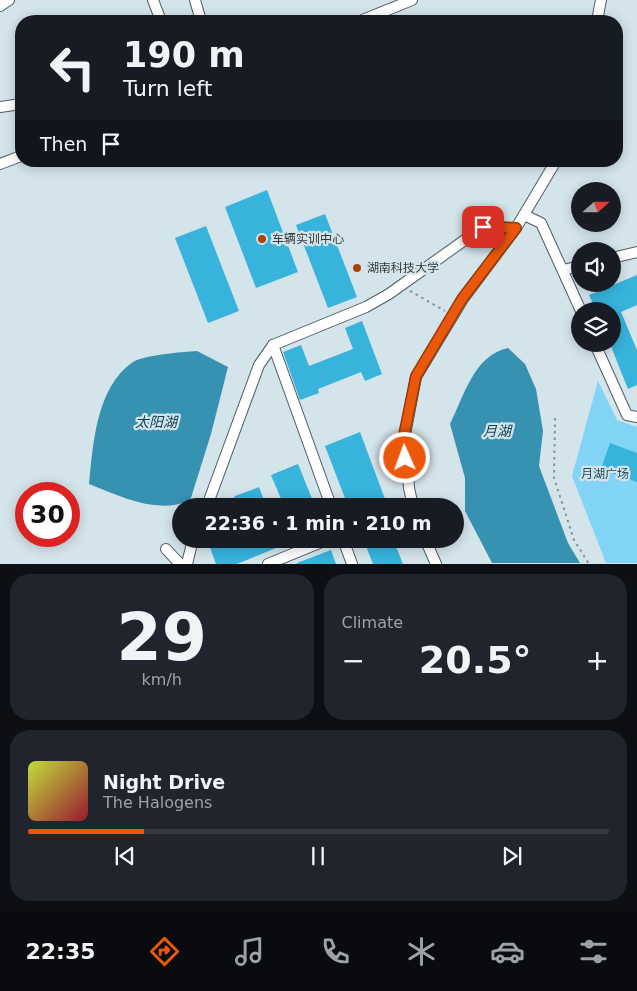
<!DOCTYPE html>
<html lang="en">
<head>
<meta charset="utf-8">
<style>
  :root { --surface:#171b24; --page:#20242c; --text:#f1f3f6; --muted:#9ea1a6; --line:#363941; --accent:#ea580c }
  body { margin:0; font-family:"DejaVu Sans","Noto Sans SC",sans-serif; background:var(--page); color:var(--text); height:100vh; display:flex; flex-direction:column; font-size:19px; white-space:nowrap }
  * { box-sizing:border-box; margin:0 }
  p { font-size:16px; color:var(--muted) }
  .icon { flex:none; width:28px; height:28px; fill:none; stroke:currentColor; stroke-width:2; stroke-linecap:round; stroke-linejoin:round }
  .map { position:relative; height:564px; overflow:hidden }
  .drawer { display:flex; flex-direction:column; gap:10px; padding:10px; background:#0d0f14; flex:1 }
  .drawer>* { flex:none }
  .top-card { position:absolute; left:15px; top:15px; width:608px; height:152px; border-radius:20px; box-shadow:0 2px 12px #0003; background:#171b24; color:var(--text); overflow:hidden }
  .needle { width:32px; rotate:69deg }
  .controls { position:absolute; left:571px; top:182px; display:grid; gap:10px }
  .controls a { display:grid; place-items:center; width:50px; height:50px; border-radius:50%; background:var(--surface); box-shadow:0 2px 12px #0003; font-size:25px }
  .speed { position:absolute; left:15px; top:482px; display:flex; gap:10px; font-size:25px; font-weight:700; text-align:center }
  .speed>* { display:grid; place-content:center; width:65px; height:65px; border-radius:50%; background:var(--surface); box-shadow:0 2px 12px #0003; line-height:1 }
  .speed .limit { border:8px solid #d22; background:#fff; color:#111 }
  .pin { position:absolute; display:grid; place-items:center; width:42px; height:42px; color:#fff; margin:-21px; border-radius:10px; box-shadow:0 2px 8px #0006 }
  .me { position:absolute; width:55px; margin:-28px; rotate:358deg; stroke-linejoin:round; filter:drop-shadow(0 0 4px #0008) }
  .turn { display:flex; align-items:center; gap:18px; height:105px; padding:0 25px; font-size:22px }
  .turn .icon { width:65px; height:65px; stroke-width:2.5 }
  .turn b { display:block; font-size:35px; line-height:42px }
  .then { display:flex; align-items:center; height:48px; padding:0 25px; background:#0003; gap:10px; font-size:19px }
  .big { font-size:38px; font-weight:600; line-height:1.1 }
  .drawer .tile { flex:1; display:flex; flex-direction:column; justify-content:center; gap:8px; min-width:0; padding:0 18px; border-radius:20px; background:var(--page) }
  .drawer .dial { align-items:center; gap:0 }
  .dial b { font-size:65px; line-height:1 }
  .song { display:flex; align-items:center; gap:15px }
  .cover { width:60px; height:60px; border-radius:8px; background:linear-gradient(135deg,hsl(70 70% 55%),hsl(350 70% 35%)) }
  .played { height:5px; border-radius:2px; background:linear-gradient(90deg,var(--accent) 20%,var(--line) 20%) }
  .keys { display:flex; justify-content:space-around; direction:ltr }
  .heat { display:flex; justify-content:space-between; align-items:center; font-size:28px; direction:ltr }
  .drawer .tiles { flex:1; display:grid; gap:10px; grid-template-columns:1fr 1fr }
  .tile:last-child { grid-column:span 2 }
  .trip { position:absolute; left:172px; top:498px; width:292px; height:50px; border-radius:25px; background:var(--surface); box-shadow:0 2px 12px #0003; font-weight:600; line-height:50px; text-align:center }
  .tab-bar { display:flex; height:80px; justify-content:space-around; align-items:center; background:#090b0e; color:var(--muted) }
  .tab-bar .icon { width:35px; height:35px }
  .tab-bar .selected { color:var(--accent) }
  .tab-bar b { font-size:22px; color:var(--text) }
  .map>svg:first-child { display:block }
</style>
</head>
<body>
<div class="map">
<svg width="637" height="564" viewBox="0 0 637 564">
  <rect width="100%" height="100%" fill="#d4e4eb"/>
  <!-- green -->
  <polygon fill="#81d4f4" points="598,381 617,420 637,427 637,563 606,563 572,476"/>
  <!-- water -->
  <g fill="#3792b1">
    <path d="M 508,348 L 525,364 L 536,389 L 543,431 L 539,466 L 568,543 L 580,563 L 492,563 L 465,511 L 465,478 L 450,424 C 464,396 474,355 508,348 Z"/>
    <path d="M 197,351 L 228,367 L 211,434 L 190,501 C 155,514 122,497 89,484 C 93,445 96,387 133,362 C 144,355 182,352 197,351 Z"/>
  </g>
  <!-- building -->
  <g fill="#37b3dc">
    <polygon points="267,190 298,272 256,288 225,207"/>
    <polygon points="325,214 357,297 328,308 296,225"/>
    <polygon points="206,226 239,311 208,323 175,238"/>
    <polygon points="637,275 637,305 621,312 637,350 637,385 628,389 610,344 612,344 612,311 596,311 589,295"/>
    <polygon points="362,321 382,374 365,381 361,372 318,389 319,393 300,400 283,352 301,345 309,366 353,349 345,328"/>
    <polygon points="360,432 385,499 366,506 348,506 325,446"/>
    <polygon points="610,443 637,453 637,482 601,469"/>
    <polygon points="298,464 315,506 284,506 271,475"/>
    <polygon points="259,487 266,506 228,506 235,496"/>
    <polygon points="207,539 278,539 281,546 237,564 216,564"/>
    <polygon points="368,539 393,539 403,564 373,564 364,541"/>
    <polygon points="331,550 336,564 297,564 297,563"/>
  </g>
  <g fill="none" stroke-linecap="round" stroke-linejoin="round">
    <!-- minor casing -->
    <g stroke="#4e5c62" stroke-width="12">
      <g id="minor">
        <polyline points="153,0 161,21"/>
        <polyline points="195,0 201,21"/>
        <polyline points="0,6 9,0"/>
        <polyline points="360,21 412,0"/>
        <polyline points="597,21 601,0"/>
        <polyline points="0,107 21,104"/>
        <polyline points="0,164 21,156"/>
        <polyline points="524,215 541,223 581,311"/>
        <polyline points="612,258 637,252"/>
        <polyline points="563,270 580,266"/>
        <polyline points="595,344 627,415 637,417"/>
        <polyline points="273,345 331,506"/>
        <polyline points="207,506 259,365 273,345 366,307 389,294 483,227 516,228"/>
        <polyline points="413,506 409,488 405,435 416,377 463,299 516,228 556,161"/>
        <polyline points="343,539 352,564"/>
        <polyline points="425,539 436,564"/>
        <polyline points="166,549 180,564"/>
        <polyline points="187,564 193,539"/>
        <polyline points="268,564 329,539"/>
      </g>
    </g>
    <!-- path -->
    <g stroke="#869297" stroke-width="2" stroke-dasharray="2.5 4" stroke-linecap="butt">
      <polyline points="410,291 445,311"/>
      <polyline points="555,418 554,478 574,540 589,564"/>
    </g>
    <!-- minor -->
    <use href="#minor" stroke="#fff" stroke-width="10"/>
  </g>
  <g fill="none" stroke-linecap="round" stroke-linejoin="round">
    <!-- route casing -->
    <g stroke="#983908" stroke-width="12">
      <polyline id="route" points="405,458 404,435 416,376 462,299 516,228 483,227"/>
    </g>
    <!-- route -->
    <use href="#route" stroke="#ea580c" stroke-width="9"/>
  </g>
  <!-- markers -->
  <g fill="#a74508" stroke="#d4e4eb" stroke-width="2">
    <circle cx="262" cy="239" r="5"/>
    <circle cx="357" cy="268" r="5"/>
  </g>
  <g text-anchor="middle" stroke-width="4.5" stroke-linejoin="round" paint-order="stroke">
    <!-- poi labels -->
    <g font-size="12" fill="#303739" stroke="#d4e4eb" text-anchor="start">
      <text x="272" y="243">车辆实训中心</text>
      <text x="367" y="272">湖南科技大学</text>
    </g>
    <!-- park labels -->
    <g font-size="12" fill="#1a4c5d" stroke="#d4e4eb">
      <text x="605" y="478">月湖广场</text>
    </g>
    <!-- water labels -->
    <g font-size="14" font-style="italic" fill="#0d4253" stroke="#d4e4eb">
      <text x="156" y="427">太阳湖</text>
      <text x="497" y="436">月湖</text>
    </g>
  </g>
</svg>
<div class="controls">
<a><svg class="needle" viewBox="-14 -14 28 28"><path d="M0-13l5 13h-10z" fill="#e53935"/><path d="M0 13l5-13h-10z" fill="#9ea1a6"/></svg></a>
<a><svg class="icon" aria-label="sound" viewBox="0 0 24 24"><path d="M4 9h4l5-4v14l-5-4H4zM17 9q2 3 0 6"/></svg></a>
<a><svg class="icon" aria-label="layers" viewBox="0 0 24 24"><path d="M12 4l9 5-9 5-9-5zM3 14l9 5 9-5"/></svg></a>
</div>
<div class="speed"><div class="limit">30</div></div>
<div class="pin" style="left:483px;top:227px;background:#d93025"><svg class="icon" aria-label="arrive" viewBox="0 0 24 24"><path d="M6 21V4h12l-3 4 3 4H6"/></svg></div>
<svg class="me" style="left:405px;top:458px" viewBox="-20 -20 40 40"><circle r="17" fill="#ea580c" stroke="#fff" stroke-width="3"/><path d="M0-11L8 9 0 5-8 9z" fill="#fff"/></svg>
<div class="trip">22:36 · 1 min · 210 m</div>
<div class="top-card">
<div class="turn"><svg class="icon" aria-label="left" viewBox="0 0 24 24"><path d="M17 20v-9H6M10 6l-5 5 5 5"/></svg><div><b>190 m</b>Turn left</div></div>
<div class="then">Then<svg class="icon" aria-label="arrive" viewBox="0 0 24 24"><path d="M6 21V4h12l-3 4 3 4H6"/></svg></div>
</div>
</div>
<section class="drawer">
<div class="tiles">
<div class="tile dial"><b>29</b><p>km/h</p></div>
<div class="tile"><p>Climate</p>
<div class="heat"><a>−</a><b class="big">20.5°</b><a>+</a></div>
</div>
<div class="tile">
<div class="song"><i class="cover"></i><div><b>Night Drive</b><p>The Halogens</p></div></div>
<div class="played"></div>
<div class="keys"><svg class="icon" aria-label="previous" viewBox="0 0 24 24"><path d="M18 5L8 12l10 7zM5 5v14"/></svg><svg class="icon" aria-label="pause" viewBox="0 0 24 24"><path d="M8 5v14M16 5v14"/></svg><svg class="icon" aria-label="next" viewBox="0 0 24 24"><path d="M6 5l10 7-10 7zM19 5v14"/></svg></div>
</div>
</div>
</section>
<nav class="tab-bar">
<b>22:35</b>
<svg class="icon selected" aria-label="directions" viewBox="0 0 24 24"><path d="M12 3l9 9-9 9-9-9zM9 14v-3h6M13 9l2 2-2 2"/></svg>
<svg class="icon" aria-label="music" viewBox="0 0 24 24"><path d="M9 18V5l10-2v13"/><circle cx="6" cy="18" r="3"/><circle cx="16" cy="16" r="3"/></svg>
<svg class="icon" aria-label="phone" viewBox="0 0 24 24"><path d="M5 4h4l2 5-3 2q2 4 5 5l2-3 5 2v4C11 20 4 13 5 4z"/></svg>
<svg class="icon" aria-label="climate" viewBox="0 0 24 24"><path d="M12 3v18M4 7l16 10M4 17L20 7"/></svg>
<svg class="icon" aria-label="car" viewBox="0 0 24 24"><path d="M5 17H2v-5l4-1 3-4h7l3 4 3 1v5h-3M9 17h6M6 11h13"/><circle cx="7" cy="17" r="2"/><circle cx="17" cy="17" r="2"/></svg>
<svg class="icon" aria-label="filters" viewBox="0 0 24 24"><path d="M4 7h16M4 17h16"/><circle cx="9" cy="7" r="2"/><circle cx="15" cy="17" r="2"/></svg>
</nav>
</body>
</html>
